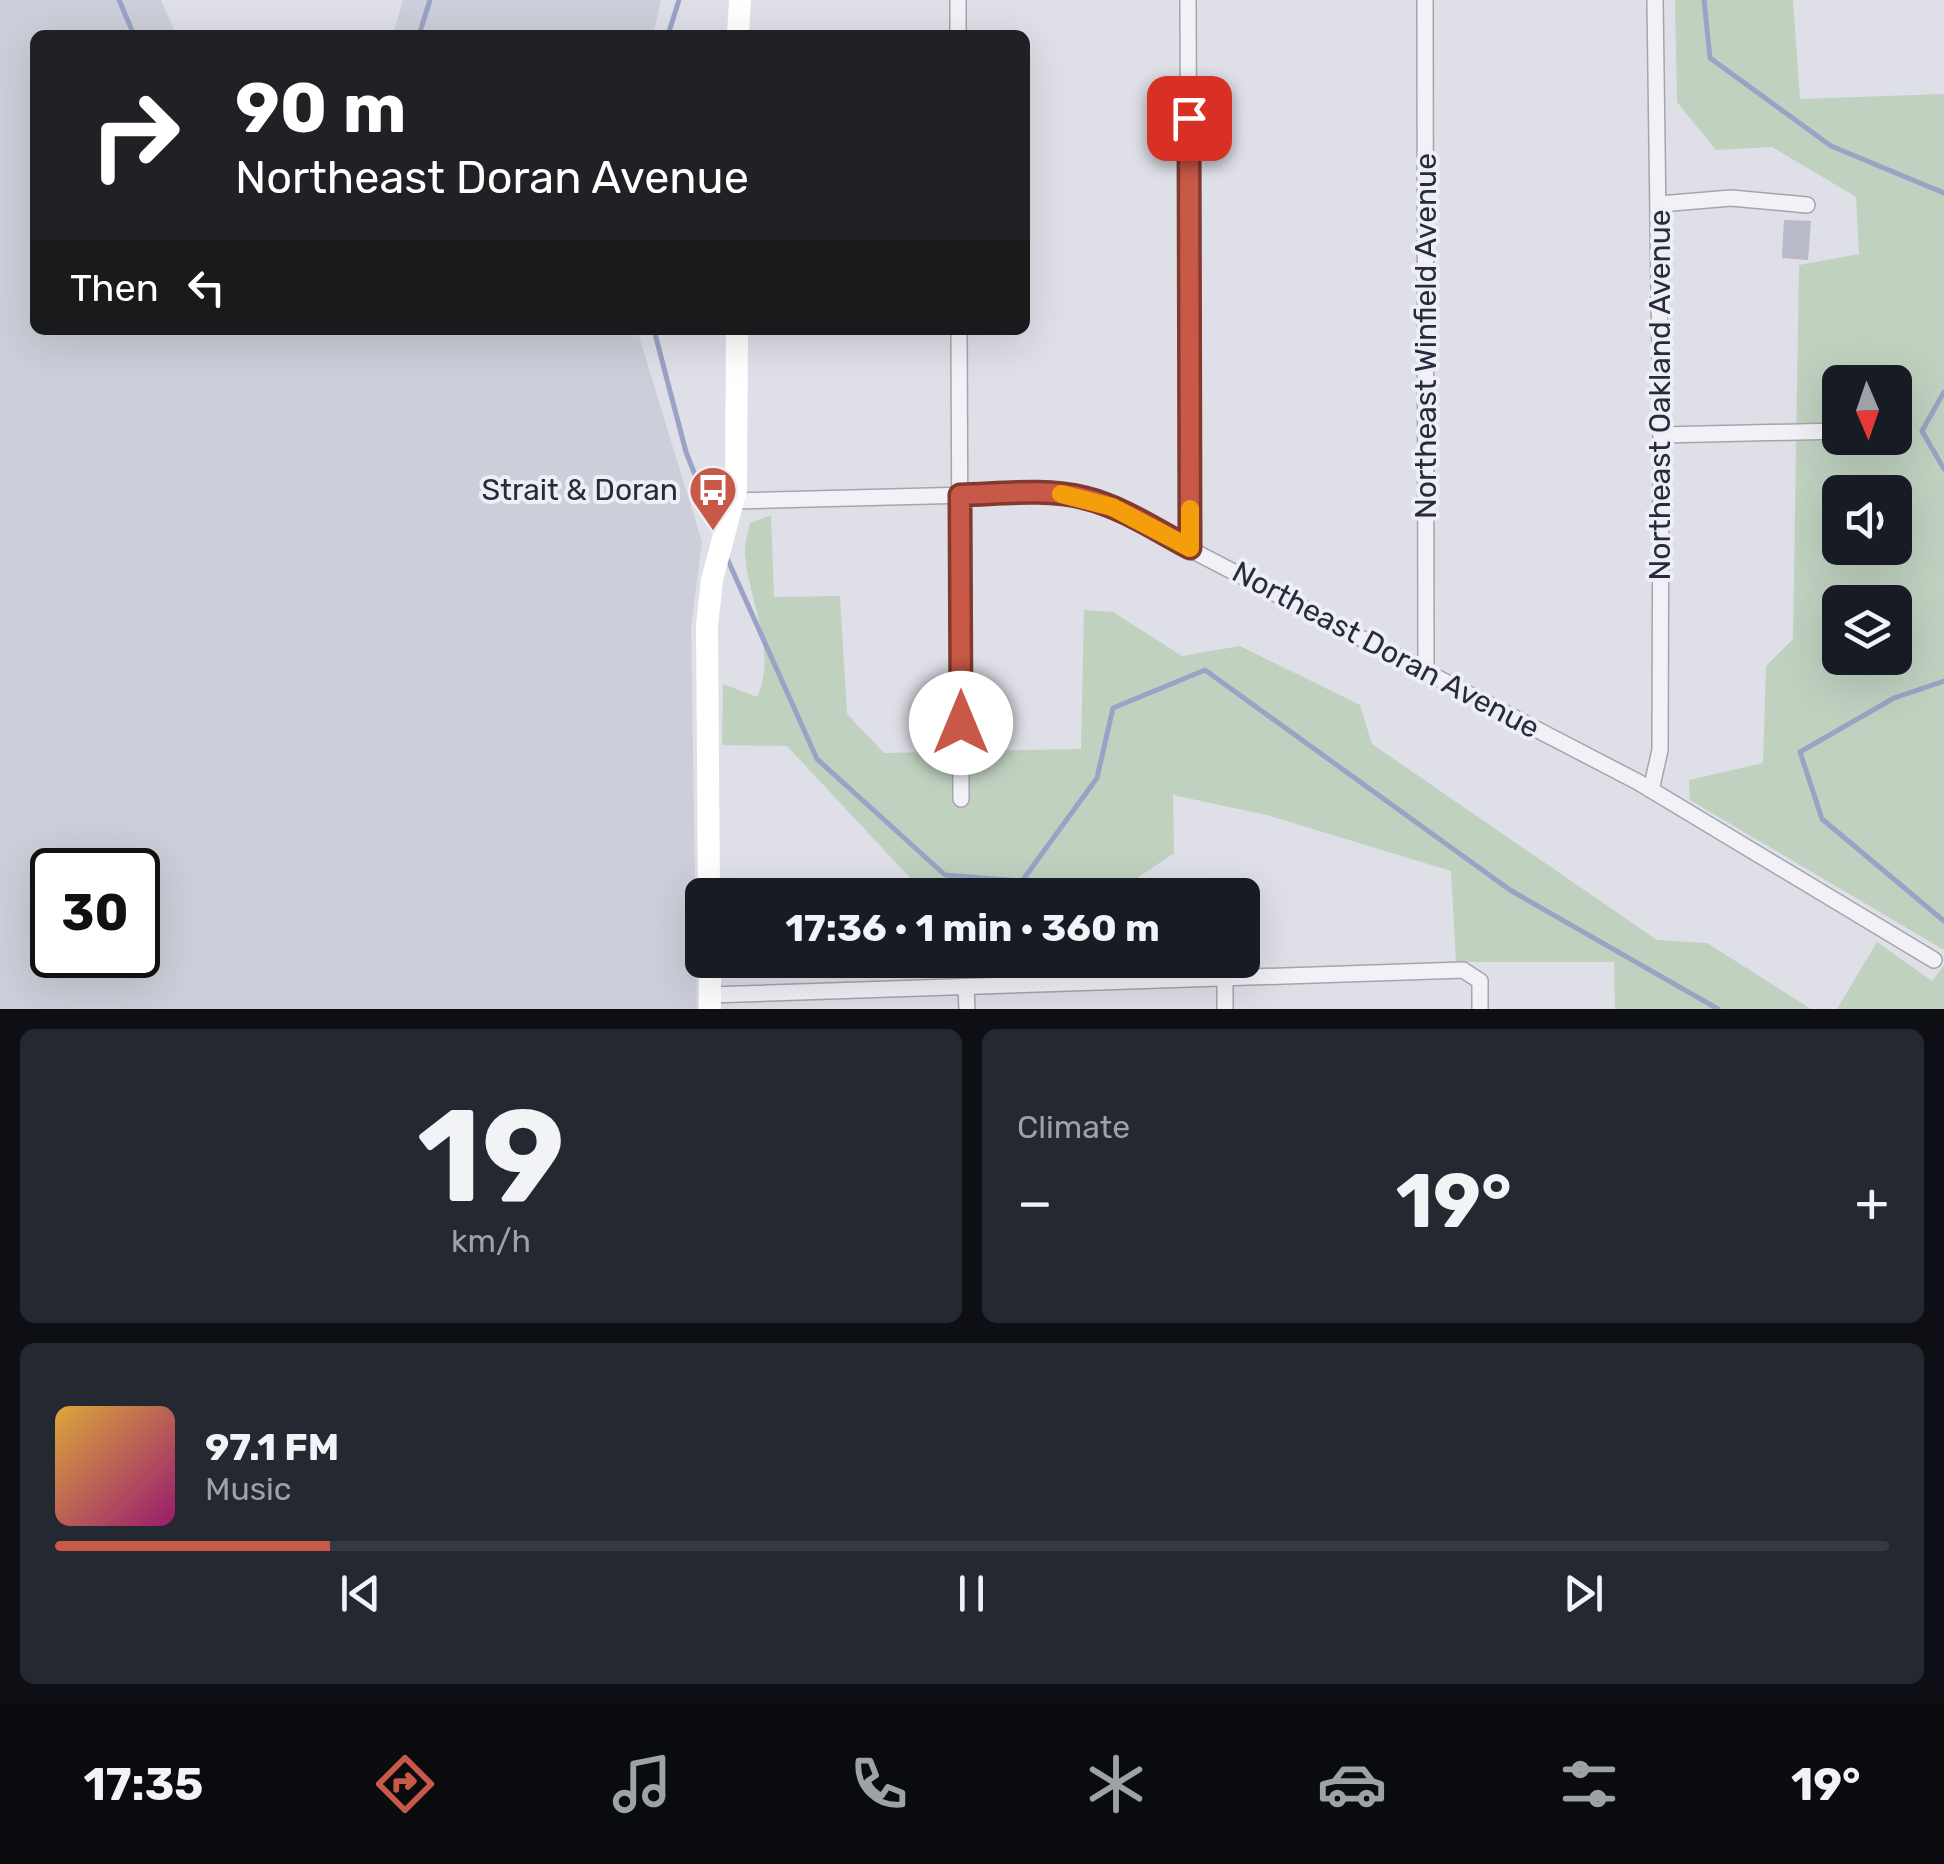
<!DOCTYPE html>
<html lang="en">
<head>
<meta charset="utf-8">
<style>
  :root { --surface:#171b24; --page:#242831; --text:#f1f3f6; --muted:#9ea1a6; --line:#363941; --accent:#c85847 }
  body { margin:0; font-family:Rubik,sans-serif; background:var(--page); color:var(--text); height:100vh; display:flex; flex-direction:column; font-size:38px; white-space:nowrap }
  * { box-sizing:border-box; margin:0 }
  p { font-size:32px; color:var(--muted) }
  .icon { flex:none; width:55px; height:55px; fill:none; stroke:currentColor; stroke-width:2; stroke-linecap:round; stroke-linejoin:round }
  .map { position:relative; height:1009px; overflow:hidden }
  .drawer { display:flex; flex-direction:column; gap:20px; padding:20px; background:#0d0f14; flex:1 }
  .drawer>* { flex:none }
  .guide { position:absolute; left:30px; top:30px; width:1000px; height:305px; border-radius:15px; box-shadow:0 10px 40px #0002; background:#202124; color:#fff; overflow:hidden }
  .needle { width:65px; rotate:178deg }
  .fabs { position:absolute; left:1822px; top:365px; display:grid; gap:20px }
  .fabs a { display:grid; place-items:center; width:90px; height:90px; border-radius:15px; background:var(--surface); box-shadow:0 10px 40px #0002; font-size:50px }
  .speed { position:absolute; left:30px; top:848px; display:flex; gap:20px; font-size:50px; font-weight:700; text-align:center }
  .speed>* { display:grid; place-content:center; width:130px; height:130px; border-radius:50%; background:var(--surface); box-shadow:0 10px 40px #0002; line-height:1 }
  .speed .limit { border:5px solid #111; border-radius:15px; background:#fff; color:#111 }
  .pin { position:absolute; display:grid; place-items:center; width:85px; height:85px; color:#fff; margin:-42px; border-radius:20px; box-shadow:0 5px 15px #0006 }
  .me { position:absolute; width:110px; margin:-55px; rotate:0deg; stroke-linejoin:round; filter:drop-shadow(0 0 8px #0008) }
  .turn { display:flex; align-items:center; gap:35px; height:210px; padding:0 40px; font-size:45px }
  .turn .icon { width:130px; height:130px; stroke-width:2.5 }
  .turn b { display:block; font-size:70px; line-height:85px }
  .then { display:flex; align-items:center; height:95px; padding:0 40px; background:#0003; gap:20px; font-size:38px }
  .big { font-size:75px; font-weight:700; line-height:1.1 }
  .drawer .card { flex:1; display:flex; flex-direction:column; justify-content:center; gap:15px; min-width:0; padding:0 35px; border-radius:15px; background:var(--page) }
  .drawer .dial { align-items:center; gap:0 }
  .dial b { font-size:130px; line-height:1 }
  .song { display:flex; align-items:center; gap:30px }
  .cover { width:120px; height:120px; border-radius:15px; background:linear-gradient(135deg,hsl(40 70% 55%),hsl(320 70% 35%)) }
  .played { height:10px; border-radius:5px; background:linear-gradient(90deg,var(--accent) 15%,var(--line) 15%) }
  .keys { display:flex; justify-content:space-around; direction:ltr }
  .heat { display:flex; justify-content:space-between; align-items:center; font-size:55px; direction:ltr }
  .drawer .tiles { flex:1; display:grid; gap:20px; grid-template-columns:1fr 1fr }
  .card:last-child { grid-column:span 2 }
  .trip { position:absolute; left:685px; top:878px; width:575px; height:100px; border-radius:15px; background:var(--surface); box-shadow:0 10px 40px #0002; font-weight:700; line-height:100px; text-align:center }
  .tabs { display:flex; height:160px; justify-content:space-around; align-items:center; background:#090b0e; color:var(--muted) }
  .tabs .icon { width:70px; height:70px }
  .tabs .active { color:var(--accent) }
  .tabs b { font-size:45px; color:var(--text) }
  .map>svg:first-child { display:block }
</style>
</head>
<body>
<div class="map">
<svg width="1944" height="1009" viewBox="0 0 1944 1009">
  <rect width="100%" height="100%" fill="#dedfe7"/>
  <!-- built -->
  <g fill="#ccced9" fill-rule="evenodd">
    <path d="M 0,0 L 161,0 L 176,35 L 35,35 L 35,330 L 637,330 L 702,542 L 691,627 L 697,1009 L 0,1009 ZM 52,870 L 138,870 L 138,955 L 52,955 Z"/>
    <polygon points="403,0 661,0 653,35 393,35"/>
  </g>
  <!-- green -->
  <g fill="#c0d1c0" fill-rule="evenodd">
    <path d="M 1675,0 L 1793,0 L 1800,99 L 1944,94 L 1944,950 L 1690,800 L 1689,780 L 1763,763 L 1766,666 L 1793,639 L 1799,265 L 1859,254 L 1856,197 L 1772,147 L 1716,150 L 1677,102 ZM 1840,382 L 1895,382 L 1895,438 L 1840,438 ZM 1840,492 L 1895,492 L 1895,548 L 1840,548 ZM 1840,602 L 1895,602 L 1895,658 L 1840,658 Z"/>
    <path d="M 771,515 L 774,597 L 840,596 L 847,714 L 884,753 L 1081,749 L 1084,610 L 1113,612 L 1182,656 L 1240,646 L 1360,705 L 1372,744 L 1657,940 L 1707,943 L 1811,1009 L 1615,1009 L 1614,962 L 1456,962 L 1451,871 L 1267,815 L 1173,795 L 1174,853 L 1133,881 L 1024,895 L 945,892 L 914,882 L 787,746 L 722,745 L 723,684 L 757,697 C 778,652 749,602 745,555 C 744,545 748,533 750,523 Z"/>
    <polygon points="1877,942 1932,981 1944,965 1944,1009 1837,1009"/>
  </g>
  <g fill="none" stroke-linecap="round" stroke-linejoin="round">
    <!-- stream -->
    <g stroke="#9aa3c6" stroke-width="5">
      <polyline points="119,0 134,35"/>
      <polyline points="1704,0 1710,58 1831,146 1944,193"/>
      <polyline points="419,35 430,0"/>
      <polyline points="668,35 679,0"/>
      <polyline points="654,330 686,452 717,531"/>
      <polyline points="1944,392 1922,431 1944,469"/>
      <polyline points="726,556 817,759 945,875 1022,881 1097,778 1113,708 1205,670 1510,890 1718,1009"/>
      <polyline points="1944,681 1894,698 1800,752 1822,819 1944,921"/>
    </g>
  </g>
  <!-- building -->
  <polygon fill="#b9bac7" points="1784,220 1811,221 1808,260 1782,258"/>
  <g fill="none" stroke-linecap="round" stroke-linejoin="round">
    <!-- street casing -->
    <g stroke="#a4a5b1" stroke-width="18">
      <g id="street">
        <polyline points="958,0 958,35"/>
        <polyline points="1188,0 1190,548"/>
        <polyline points="1425,0 1426,672"/>
        <polyline points="1660,204 1731,198 1807,205"/>
        <polyline points="959,330 961,799"/>
        <polyline points="1661,435 1840,431"/>
        <polyline points="734,501 1047,493 1097,501 1638,782 1934,960"/>
        <polyline points="1651,790 1660,750 1661,435 1655,0"/>
        <polyline points="1225,978 1225,1009"/>
        <polyline points="966,987 967,1009"/>
        <polyline points="710,995 1463,970 1480,981 1480,1009"/>
      </g>
    </g>
    <!-- street -->
    <use href="#street" stroke="#f1f1f6" stroke-width="15"/>
    <!-- secondary -->
    <g stroke="#fff" stroke-width="22">
      <polyline points="738,35 740,0"/>
      <polyline points="709,895 707,626 712,580 736,490 737,330"/>
      <polyline points="710,960 710,1009"/>
    </g>
  </g>
  <g fill="none" stroke-linecap="round" stroke-linejoin="round">
    <!-- route casing -->
    <g stroke="#82392e" stroke-width="25">
      <path id="route" d="M 961,723 L 960,495 C 1001,494 1045,488 1085,498 C 1122,507 1156,530 1190,548 L 1189,118"/>
    </g>
    <!-- route -->
    <use href="#route" stroke="#c85847" stroke-width="18"/>
    <!-- slow -->
    <polyline stroke="#f59e0b" stroke-width="18" points="1061,494 1112,507 1190,548 1190,509"/>
  </g>
  <!-- icons -->
  <defs>
    <g id="bus-pin" transform="scale(2.5)"><path d="M0 17L-7.5 6A9.5 9.5 0 1 1 7.5 6Z" fill="#c85847" stroke="#eeeff5"/><path d="M-5-6H5V4H4V6H2V4H-2V6H-4V4H-5ZM-3.5-4V0h7V-4ZM-3.5 1.2v1.5H-2V1.2ZM2 1.2v1.5H3.5V1.2Z" fill="#fff"/></g>
  </defs>
  <g fill-rule="evenodd">
    <use href="#bus-pin" x="713" y="490"/>
  </g>
  <g text-anchor="middle" stroke-width="8" stroke-linejoin="round" paint-order="stroke">
    <!-- street labels -->
    <g font-size="30" fill="#282a3d" stroke="#eeeff5">
      <text transform="translate(1426 336) rotate(-90)" y="10">Northeast Winfield Avenue</text>
      <text transform="translate(1660 395) rotate(-90)" y="10">Northeast Oakland Avenue</text>
      <text transform="translate(1386 650) rotate(28)" y="10">Northeast Doran Avenue</text>
    </g>
    <!-- poi labels -->
    <g font-size="30" fill="#282a3d" stroke="#eeeff5" text-anchor="end">
      <text x="678" y="500">Strait &amp; Doran</text>
    </g>
  </g>
</svg>
<div class="fabs">
<a><svg class="needle" viewBox="-14 -14 28 28"><path d="M0-13l5 13h-10z" fill="#e53935"/><path d="M0 13l5-13h-10z" fill="#9ea1a6"/></svg></a>
<a><svg class="icon" aria-label="sound" viewBox="0 0 24 24"><path d="M4 9h4l5-4v14l-5-4H4zM17 9q2 3 0 6"/></svg></a>
<a><svg class="icon" aria-label="layers" viewBox="0 0 24 24"><path d="M12 4l9 5-9 5-9-5zM3 14l9 5 9-5"/></svg></a>
</div>
<div class="speed"><div class="limit">30</div></div>
<div class="pin" style="left:1189px;top:118px;background:#d93025"><svg class="icon" aria-label="arrive" viewBox="0 0 24 24"><path d="M6 21V4h12l-3 4 3 4H6"/></svg></div>
<svg class="me" style="left:961px;top:723px" viewBox="-20 -20 40 40"><circle r="19" fill="#fff"/><path d="M0-13L10 11 0 6-10 11z" fill="#c85847"/></svg>
<div class="trip">17:36 · 1 min · 360 m</div>
<div class="guide">
<div class="turn"><svg class="icon" aria-label="right" viewBox="0 0 24 24"><path d="M7 20v-9h11M14 6l5 5-5 5"/></svg><div><b>90 m</b>Northeast Doran Avenue</div></div>
<div class="then">Then<svg class="icon" aria-label="left" viewBox="0 0 24 24"><path d="M17 20v-9H6M10 6l-5 5 5 5"/></svg></div>
</div>
</div>
<section class="drawer">
<div class="tiles">
<div class="card dial"><b>19</b><p>km/h</p></div>
<div class="card"><p>Climate</p>
<div class="heat"><a>−</a><b class="big">19°</b><a>+</a></div>
</div>
<div class="card">
<div class="song"><i class="cover"></i><div><b>97.1 FM</b><p>Music</p></div></div>
<div class="played"></div>
<div class="keys"><svg class="icon" aria-label="previous" viewBox="0 0 24 24"><path d="M18 5L8 12l10 7zM5 5v14"/></svg><svg class="icon" aria-label="pause" viewBox="0 0 24 24"><path d="M8 5v14M16 5v14"/></svg><svg class="icon" aria-label="next" viewBox="0 0 24 24"><path d="M6 5l10 7-10 7zM19 5v14"/></svg></div>
</div>
</div>
</section>
<nav class="tabs">
<b>17:35</b>
<svg class="icon active" aria-label="directions" viewBox="0 0 24 24"><path d="M12 3l9 9-9 9-9-9zM9 14v-3h6M13 9l2 2-2 2"/></svg>
<svg class="icon" aria-label="music" viewBox="0 0 24 24"><path d="M9 18V5l10-2v13"/><circle cx="6" cy="18" r="3"/><circle cx="16" cy="16" r="3"/></svg>
<svg class="icon" aria-label="phone" viewBox="0 0 24 24"><path d="M5 4h4l2 5-3 2q2 4 5 5l2-3 5 2v4C11 20 4 13 5 4z"/></svg>
<svg class="icon" aria-label="climate" viewBox="0 0 24 24"><path d="M12 3v18M4 7l16 10M4 17L20 7"/></svg>
<svg class="icon" aria-label="car" viewBox="0 0 24 24"><path d="M5 17H2v-5l4-1 3-4h7l3 4 3 1v5h-3M9 17h6M6 11h13"/><circle cx="7" cy="17" r="2"/><circle cx="17" cy="17" r="2"/></svg>
<svg class="icon" aria-label="filters" viewBox="0 0 24 24"><path d="M4 7h16M4 17h16"/><circle cx="9" cy="7" r="2"/><circle cx="15" cy="17" r="2"/></svg>
<b>19°</b>
</nav>
</body>
</html>
